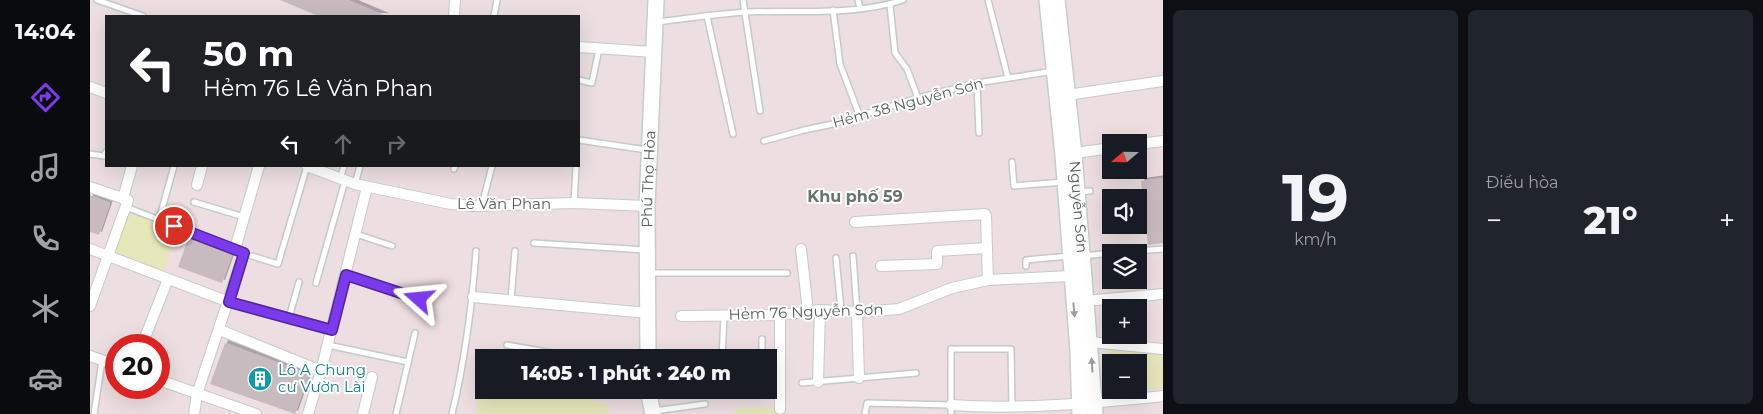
<!DOCTYPE html>
<html lang="vi">
<head>
<meta charset="utf-8">
<style>
  :root { --surface:#171b24; --page:#20242c; --text:#f1f3f6; --muted:#9ea1a6; --accent:#7c3aed }
  body { margin:0; font-family:Montserrat,sans-serif; background:var(--page); color:var(--text); height:100vh; display:flex; flex-direction:column; font-size:19px; white-space:nowrap }
  * { box-sizing:border-box; margin:0 }
  p { font-size:16px; color:var(--muted) }
  .icon { flex:none; width:28px; height:28px; fill:none; stroke:currentColor; stroke-width:2; stroke-linecap:round; stroke-linejoin:round }
  .map { position:relative; flex:1; overflow:hidden }
  .details { display:flex; flex-direction:column; gap:10px; padding:10px; background:#0d0f14; width:600px }
  .details>* { flex:none }
  .banner { position:absolute; left:15px; top:15px; width:475px; height:152px; border-radius:0px; box-shadow:0 5px 20px #0002; background:#202124; color:#fff; overflow:hidden }
  .needle { width:32px; rotate:250deg }
  .controls { position:absolute; left:1012px; top:134px; display:grid; gap:10px }
  .controls a { display:grid; place-items:center; width:45px; height:45px; border-radius:0px; background:var(--surface); box-shadow:0 5px 20px #0002; font-size:25px }
  .speed { position:absolute; left:15px; top:334px; display:flex; gap:10px; font-size:25px; font-weight:700; text-align:center }
  .speed>* { display:grid; place-content:center; width:65px; height:65px; border-radius:50%; background:var(--surface); box-shadow:0 5px 20px #0002; line-height:1 }
  .speed .limit { border:8px solid #d22; background:#fff; color:#111 }
  .pin { position:absolute; display:grid; place-items:center; width:42px; height:42px; color:#fff; margin:-21px; border:2px solid #fff; border-radius:50%; box-shadow:0 1px 5px #0007 }
  .me { position:absolute; width:55px; margin:-28px; rotate:288deg; stroke-linejoin:round; filter:drop-shadow(0 0 4px #0008) }
  .turn { display:flex; align-items:center; gap:18px; height:105px; padding:0 15px; font-size:22px }
  .turn .icon { width:65px; height:65px; stroke-width:2.5 }
  .turn b { display:block; font-size:35px; line-height:42px }
  .lanes { display:flex; align-items:center; height:48px; padding:0 15px; background:#0003; justify-content:center; gap:25px; direction:ltr }
  .lanes .off { opacity:.35 }
  .big { font-size:38px; font-weight:800; line-height:1.1 }
  .details .tile { flex:1; display:flex; flex-direction:column; justify-content:center; gap:8px; min-width:0; padding:0 18px; border-radius:8px; background:var(--page) }
  .details .dial { align-items:center; gap:0 }
  .dial b { font-size:65px; line-height:1 }
  .heat { display:flex; justify-content:space-between; align-items:center; font-size:28px; direction:ltr }
  .details .tiles { flex:1; display:grid; gap:10px; grid-template-columns:repeat(2,1fr) }
  .trip { position:absolute; left:385px; top:349px; width:302px; height:50px; border-radius:0px; background:var(--surface); box-shadow:0 5px 20px #0002; font-weight:800; line-height:50px; text-align:center }
  main { display:flex; flex:1; min-height:0 }
  .tabs { display:flex; flex-direction:column; width:90px; justify-content:space-around; align-items:center; background:#090b0e; color:var(--muted) }
  .tabs .icon { width:35px; height:35px }
  .tabs .current { color:var(--accent) }
  .tabs b { font-size:22px; color:var(--text) }
  .map>svg:first-child { display:block }
</style>
</head>
<body>
<main>
<nav class="tabs">
<b>14:04</b>
<svg class="icon current" aria-label="directions" viewBox="0 0 24 24"><path d="M12 3l9 9-9 9-9-9zM9 14v-3h6M13 9l2 2-2 2"/></svg>
<svg class="icon" aria-label="music" viewBox="0 0 24 24"><path d="M9 18V5l10-2v13"/><circle cx="6" cy="18" r="3"/><circle cx="16" cy="16" r="3"/></svg>
<svg class="icon" aria-label="phone" viewBox="0 0 24 24"><path d="M5 4h4l2 5-3 2q2 4 5 5l2-3 5 2v4C11 20 4 13 5 4z"/></svg>
<svg class="icon" aria-label="climate" viewBox="0 0 24 24"><path d="M12 3v18M4 7l16 10M4 17L20 7"/></svg>
<svg class="icon" aria-label="car" viewBox="0 0 24 24"><path d="M5 17H2v-5l4-1 3-4h7l3 4 3 1v5h-3M9 17h6M6 11h13"/><circle cx="7" cy="17" r="2"/><circle cx="17" cy="17" r="2"/></svg>
</nav>
<div class="map">
<svg width="1073" height="414" viewBox="0 0 1073 414">
  <defs>
    <filter id="shadow"><feDropShadow dx="3" dy="-3" stdDeviation="0" flood-color="#0004"/></filter>
  </defs>
  <rect width="100%" height="100%" fill="#ecdee1"/>
  <!-- green -->
  <g fill="#e5e7b8">
    <polygon points="39,213 88,230 74,270 25,253"/>
    <polygon points="1019,349 1073,356 1073,388 1049,390 1049,362 1021,362 1021,390 1044,390 1021,392"/>
    <polygon points="393,366 394,390 502,390 505,403 516,404 520,414 386,414"/>
    <polygon points="694,407 695,414 643,414 650,408"/>
  </g>
  <!-- building -->
  <g fill="#c7bbbf" filter="url(#shadow)">
    <polygon points="190,0 258,0 296,16 228,16"/>
    <polygon points="1073,178 1073,243 1058,245 1051,181"/>
    <polygon points="0,195 20,203 9,235 0,232"/>
    <polygon points="98,239 142,255 132,283 88,267"/>
    <polygon points="135,343 219,374 205,414 120,384"/>
  </g>
  <g fill="none" stroke-linecap="round" stroke-linejoin="round">
    <!-- lane casing -->
    <g stroke="#c3cbc8" stroke-width="8">
      <g id="lane">
        <polyline points="7,0 53,16"/>
        <polyline points="653,0 670,111"/>
        <polyline points="768,0 770,8"/>
        <polyline points="898,0 918,78"/>
        <polyline points="800,5 805,53 817,69 828,98"/>
        <polyline points="743,10 750,64 770,117"/>
        <polyline points="404,16 407,0"/>
        <polyline points="617,16 643,134"/>
        <path d="M 568,22 C 597,18 627,14 656,12 C 706,10 765,16 813,0"/>
        <polyline points="489,80 502,83 509,49"/>
        <polyline points="887,83 889,133"/>
        <polyline points="489,140 557,150"/>
        <polyline points="674,141 714,130 743,124 828,98 887,83 964,71"/>
        <polyline points="0,154 14,156 16,152"/>
        <polyline points="922,162 924,186 974,182"/>
        <polyline points="364,169 365,166"/>
        <polyline points="250,179 254,166"/>
        <polyline points="265,184 270,166"/>
        <polyline points="988,192 1000,191"/>
        <polyline points="104,202 154,217"/>
        <polyline points="484,203 486,166"/>
        <polyline points="392,205 402,166"/>
        <polyline points="36,207 144,249"/>
        <polyline points="69,220 84,166"/>
        <polyline points="266,234 302,246"/>
        <polyline points="444,243 556,250"/>
        <polyline points="1033,252 1073,249"/>
        <polyline points="162,256 188,264 217,166"/>
        <polyline points="763,256 767,312"/>
        <polyline points="994,256 1021,253"/>
        <polyline points="746,258 751,310"/>
        <polyline points="936,266 936,260 979,256"/>
        <polyline points="560,273 697,273"/>
        <polyline points="255,275 329,299"/>
        <polyline points="226,283 255,181"/>
        <polyline points="421,300 425,251"/>
        <polyline points="199,318 209,282"/>
        <polyline points="238,345 318,362"/>
        <polyline points="417,345 491,358"/>
        <polyline points="632,358 634,315"/>
        <polyline points="672,358 672,339"/>
        <polyline points="679,378 690,378"/>
        <polyline points="712,383 826,373"/>
        <polyline points="564,411 615,404"/>
        <polyline points="4,414 12,361"/>
        <polyline points="306,414 325,333"/>
        <path d="M 362,414 C 375,360 382,306 386,251"/>
        <polyline points="775,414 777,403 861,405"/>
        <polyline points="861,414 861,349 921,349 922,407"/>
      </g>
    </g>
    <!-- street casing -->
    <g stroke="#c3cbc8" stroke-width="12">
      <g id="street">
        <polyline points="364,16 365,0"/>
        <polyline points="489,47 563,52"/>
        <polyline points="0,87 16,93"/>
        <polyline points="977,95 1073,81"/>
        <polyline points="1049,144 1073,141"/>
        <polyline points="979,154 1021,148"/>
        <polyline points="217,166 265,184 361,204 382,206 484,203 557,206"/>
        <polyline points="107,185 112,166"/>
        <polyline points="0,187 38,200 0,306"/>
        <polyline points="33,198 42,166"/>
        <polyline points="765,222 895,214 896,216 898,280"/>
        <polyline points="0,249 139,302 242,330"/>
        <polyline points="145,249 169,166"/>
        <polyline points="711,249 718,311"/>
        <polyline points="791,266 847,264 847,251 897,248"/>
        <polyline points="383,297 558,313"/>
        <polyline points="995,301 1073,294"/>
        <polyline points="767,312 769,378"/>
        <polyline points="591,316 690,315 730,310 767,312 809,309 862,288 898,280 981,276"/>
        <polyline points="130,330 231,371"/>
        <polyline points="1000,342 1073,349"/>
        <polyline points="52,345 78,279"/>
        <polyline points="0,356 26,365"/>
        <polyline points="69,380 166,414"/>
        <polyline points="728,382 730,310"/>
        <path d="M 861,405 C 932,410 1002,403 1073,396"/>
        <polyline points="690,409 690,315"/>
        <polyline points="104,414 107,394 154,253"/>
        <polyline points="218,414 231,371 277,187"/>
        <polyline points="273,414 282,377"/>
      </g>
    </g>
    <!-- secondary casing -->
    <g stroke="#c4cfcc" stroke-width="18">
      <g id="secondary">
        <polyline points="957,0 973,155 988,351 990,414"/>
        <path id="s1" d="M 967,0 L 984,154 L 1005,414"/>
        <path id="s2" d="M 558,358 L 557,206 L 566,0"/>
        <polyline points="558,390 563,414"/>
      </g>
    </g>
    <!-- lane -->
    <use href="#lane" stroke="#fff" stroke-width="5"/>
    <!-- street -->
    <use href="#street" stroke="#fff" stroke-width="10"/>
    <!-- secondary -->
    <use href="#secondary" stroke="#fff" stroke-width="15"/>
  </g>
  <!-- one-way arrows -->
  <defs><path id="oneway-solid" d="M-6-.8H1V-3.2L6.5 0L1 3.2V.8H-6Z" transform="scale(1.25)"/></defs>
  <g fill="#9ba09e">
    <use href="#oneway-solid" transform="translate(984 310) rotate(85)"/>
    <use href="#oneway-solid" transform="translate(1002 365) rotate(-94)"/>
  </g>
  <g fill="none" stroke-linecap="round" stroke-linejoin="round">
    <!-- route casing -->
    <g stroke="#51269a" stroke-width="12">
      <polyline id="route" points="84,226 154,253 139,302 242,330 256,275 329,299"/>
    </g>
    <!-- route -->
    <use href="#route" stroke="#7c3aed" stroke-width="9"/>
  </g>
  <!-- icons -->
  <defs>
    <g id="building-disc" transform="scale(1.25)"><circle r="9.5" fill="#0f9aa8" stroke="#fff"/><path d="M-4-6H4V6H1V3H-1V6H-4ZM-2.5-4.3h1.7v1.8h-1.7ZM.8-4.3h1.7v1.8H.8ZM-2.5-1h1.7V.8h-1.7ZM.8-1h1.7V.8H.8Z" fill="#fff"/></g>
  </defs>
  <g fill-rule="evenodd">
    <use href="#building-disc" x="170" y="379"/>
  </g>
  <g text-anchor="middle" stroke-width="4" stroke-linejoin="round" paint-order="stroke">
    <!-- street labels -->
    <g font-size="15" fill="#58615d" stroke="#fff">
      <text transform="translate(818 103) rotate(-15)" y="5">Hẻm 38 Nguyễn Sơn</text>
      <text dy="5" stroke="none"><textPath href="#s2" startOffset="179">Phú Thọ Hòa</textPath></text>
      <text x="414" y="209">Lê Văn Phan</text>
      <text dy="5" stroke="none"><textPath href="#s1" startOffset="208">Nguyễn Sơn</textPath></text>
      <text transform="translate(716 312) rotate(-2)" y="5">Hẻm 76 Nguyễn Sơn</text>
    </g>
    <!-- culture labels -->
    <g font-size="15" fill="#0d838f" stroke="#fff" text-anchor="start">
      <text x="188" y="375">Lô A Chung<tspan x="188" dy="17">cư Vườn Lài</tspan></text>
    </g>
    <!-- neighbourhood labels -->
    <g font-size="16" font-weight="bold" fill="#68736e" stroke="#fff">
      <text x="765" y="202">Khu phố 59</text>
    </g>
  </g>
</svg>
<div class="controls">
<a><svg class="needle" viewBox="-14 -14 28 28"><path d="M0-13l5 13h-10z" fill="#e53935"/><path d="M0 13l5-13h-10z" fill="#9ea1a6"/></svg></a>
<a><svg class="icon" aria-label="sound" viewBox="0 0 24 24"><path d="M4 9h4l5-4v14l-5-4H4zM17 9q2 3 0 6"/></svg></a>
<a><svg class="icon" aria-label="layers" viewBox="0 0 24 24"><path d="M12 4l9 5-9 5-9-5zM3 14l9 5 9-5"/></svg></a>
<a>+</a>
<a>−</a>
</div>
<div class="speed"><div class="limit">20</div></div>
<div class="pin" style="left:84px;top:226px;background:#d93025"><svg class="icon" aria-label="arrive" viewBox="0 0 24 24"><path d="M6 21V4h12l-3 4 3 4H6"/></svg></div>
<svg class="me" style="left:329px;top:299px" viewBox="-20 -20 40 40"><path d="M0-17L14 15 0 8-14 15z" fill="#7c3aed" stroke="#fff" stroke-width="4"/></svg>
<div class="trip">14:05 · 1 phút · 240 m</div>
<div class="banner">
<div class="turn"><svg class="icon" aria-label="left" viewBox="0 0 24 24"><path d="M17 20v-9H6M10 6l-5 5 5 5"/></svg><div><b>50 m</b>Hẻm 76 Lê Văn Phan</div></div>
<div class="lanes"><svg class="icon" aria-label="left" viewBox="0 0 24 24"><path d="M17 20v-9H6M10 6l-5 5 5 5"/></svg><svg class="icon off" aria-label="ahead" viewBox="0 0 24 24"><path d="M12 20V5M6 11l6-6 6 6"/></svg><svg class="icon off" aria-label="right" viewBox="0 0 24 24"><path d="M7 20v-9h11M14 6l5 5-5 5"/></svg></div>
</div>
</div>
<section class="details">
<div class="tiles">
<div class="tile dial"><b>19</b><p>km/h</p></div>
<div class="tile"><p>Điều hòa</p>
<div class="heat"><a>−</a><b class="big">21°</b><a>+</a></div>
</div>
</div>
</section>
</main>
</body>
</html>
